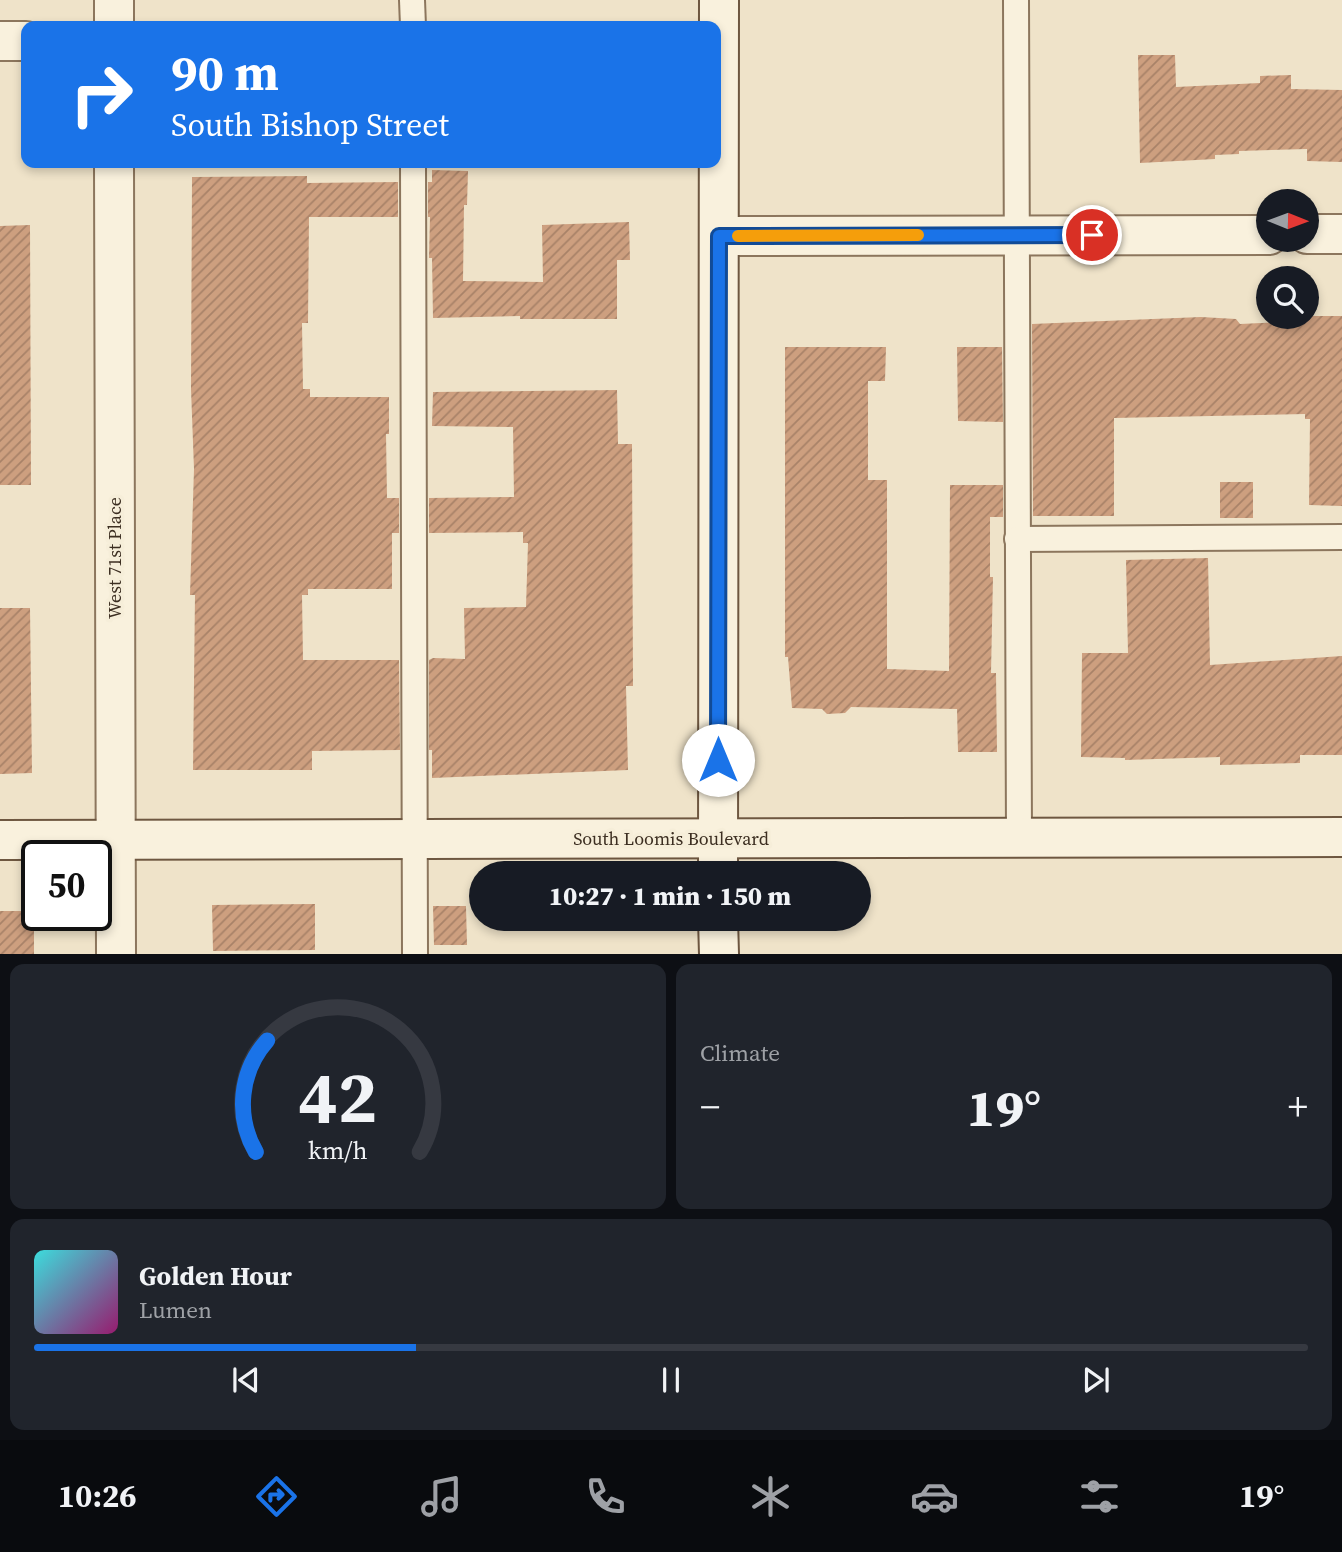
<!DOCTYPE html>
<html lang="en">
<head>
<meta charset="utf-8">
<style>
  :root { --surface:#171b24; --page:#20242c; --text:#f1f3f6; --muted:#9ea1a6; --line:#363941; --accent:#1a73e8 }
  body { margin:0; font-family:"Source Serif 4",serif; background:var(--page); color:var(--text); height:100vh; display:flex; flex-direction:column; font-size:26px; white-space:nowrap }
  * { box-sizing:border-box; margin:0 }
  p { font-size:23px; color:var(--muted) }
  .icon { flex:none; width:38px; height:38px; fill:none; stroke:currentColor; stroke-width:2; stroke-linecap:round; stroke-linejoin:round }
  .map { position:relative; height:954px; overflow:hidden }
  .side { display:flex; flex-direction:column; gap:10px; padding:10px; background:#0d0f14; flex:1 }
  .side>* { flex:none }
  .guide { position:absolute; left:21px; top:21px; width:700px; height:147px; border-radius:14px; box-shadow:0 4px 10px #0003; background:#1a73e8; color:#fff; overflow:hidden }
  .needle { width:46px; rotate:91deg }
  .controls { position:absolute; left:1256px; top:189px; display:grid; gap:14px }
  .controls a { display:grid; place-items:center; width:63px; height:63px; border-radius:50%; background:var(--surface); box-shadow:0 4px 10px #0003; font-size:35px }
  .speed { position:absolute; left:21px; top:840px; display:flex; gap:14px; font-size:35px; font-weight:700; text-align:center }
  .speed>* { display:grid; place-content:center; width:91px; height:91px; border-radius:50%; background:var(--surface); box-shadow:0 4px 10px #0003; line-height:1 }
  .speed .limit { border:4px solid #111; border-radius:10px; background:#fff; color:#111 }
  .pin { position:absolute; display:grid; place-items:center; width:60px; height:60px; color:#fff; margin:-30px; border:4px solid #fff; border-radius:50%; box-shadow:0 2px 7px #0007 }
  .me { position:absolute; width:77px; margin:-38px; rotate:0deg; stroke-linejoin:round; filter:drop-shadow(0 0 5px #0008) }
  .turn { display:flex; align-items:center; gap:24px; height:147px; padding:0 35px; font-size:32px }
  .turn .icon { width:91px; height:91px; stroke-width:2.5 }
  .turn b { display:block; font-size:49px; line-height:60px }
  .big { font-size:52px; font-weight:800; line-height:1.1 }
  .side .widget { flex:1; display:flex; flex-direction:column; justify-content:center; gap:10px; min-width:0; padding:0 24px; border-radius:14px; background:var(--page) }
  .side .dial { align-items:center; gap:0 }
  .dial svg { height:182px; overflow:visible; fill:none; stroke:var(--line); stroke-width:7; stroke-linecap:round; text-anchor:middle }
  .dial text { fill:var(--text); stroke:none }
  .song { display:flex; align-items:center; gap:21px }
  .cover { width:84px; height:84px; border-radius:10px; background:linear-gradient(135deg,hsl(180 70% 55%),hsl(320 70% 35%)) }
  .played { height:7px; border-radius:4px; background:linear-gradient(90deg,var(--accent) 30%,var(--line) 30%) }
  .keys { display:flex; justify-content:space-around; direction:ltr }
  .heat { display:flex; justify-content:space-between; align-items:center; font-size:38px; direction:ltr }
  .side .tiles { flex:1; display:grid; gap:10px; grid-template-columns:1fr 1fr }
  .widget:last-child { grid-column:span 2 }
  .trip { position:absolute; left:469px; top:861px; width:402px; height:70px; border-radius:35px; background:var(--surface); box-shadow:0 4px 10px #0003; font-weight:800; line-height:70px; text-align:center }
  .menu { display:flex; height:112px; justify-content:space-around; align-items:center; background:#090b0e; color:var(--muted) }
  .menu .icon { width:49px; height:49px }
  .menu .selected { color:var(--accent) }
  .menu b { font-size:32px; color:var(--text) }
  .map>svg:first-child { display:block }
</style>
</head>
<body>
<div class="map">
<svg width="1342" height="954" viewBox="0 0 1342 954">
  <defs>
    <pattern id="building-hatch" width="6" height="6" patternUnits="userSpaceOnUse" patternTransform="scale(1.75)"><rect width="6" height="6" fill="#cd9f7f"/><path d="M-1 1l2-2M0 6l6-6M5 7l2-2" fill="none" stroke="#a88268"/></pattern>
  </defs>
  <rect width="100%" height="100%" fill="#efe3c9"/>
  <!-- building -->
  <g fill="url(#building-hatch)">
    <polygon points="1138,55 1175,55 1176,87 1260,83 1260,76 1291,75 1291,89 1342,90 1342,162 1307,161 1307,149 1239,151 1239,154 1215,155 1215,159 1140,163"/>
    <polygon points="432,170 468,171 467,205 464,205 463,281 543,282 542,225 629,222 630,260 617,260 617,319 520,319 520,316 433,318 432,258 429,258 430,217 428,217 428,182 432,182"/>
    <polygon points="307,176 307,183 398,182 398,217 309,217 308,323 302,323 303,389 310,389 310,397 389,397 389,434 386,434 387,498 399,498 399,533 392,533 392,589 308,589 308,595 302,595 303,660 399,660 400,750 312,751 312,770 193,770 195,595 190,595 194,469 191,389 192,177"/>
    <polygon points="30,225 31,485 0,485 0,226"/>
    <polygon points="1307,316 1342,316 1342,506 1309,505 1310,419 1305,419 1305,414 1114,418 1114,516 1033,516 1032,324 1201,317 1236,319 1240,324 1305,321 1305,317"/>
    <polygon points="785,347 886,347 885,381 868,381 868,480 887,480 887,669 949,671 950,485 1003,485 1003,517 990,517 990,577 993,577 991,673 996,673 997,752 958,752 957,709 851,707 845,713 827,714 822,709 792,708 788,657 785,657"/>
    <polygon points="957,347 1002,347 1003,422 958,421"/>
    <polygon points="617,390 618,444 632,444 633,686 626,686 628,770 432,778 432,750 429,750 429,660 433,658 465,659 464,608 526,607 528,543 523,543 523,532 429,533 429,498 514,497 513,427 432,426 433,392"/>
    <rect x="1220" y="482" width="33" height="36"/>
    <polygon points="1208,558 1210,665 1342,656 1342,755 1300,755 1300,763 1220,765 1220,757 1125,760 1125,758 1081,757 1082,653 1128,653 1126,560"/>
    <polygon points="0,608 30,608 32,773 0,774"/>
    <polygon points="315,904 315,950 213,951 212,905"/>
    <polygon points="433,906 466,906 467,945 434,945"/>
    <rect x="0" y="911" width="34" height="43"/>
  </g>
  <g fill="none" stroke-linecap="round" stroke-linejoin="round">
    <!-- lane casing -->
    <g stroke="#8c765d" stroke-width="28">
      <g id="lane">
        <polyline points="412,0 413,26"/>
        <polyline points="1016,0 1019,838"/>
        <polyline points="413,163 415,954"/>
        <polyline points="1017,539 1342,537"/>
      </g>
    </g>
    <!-- street casing -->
    <g stroke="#8c765d" stroke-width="42">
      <g id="street">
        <polyline points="114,0 114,26"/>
        <polyline points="0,41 26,41"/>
        <polyline points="114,163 116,954"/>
        <polyline points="1307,234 1342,234"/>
        <polyline points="719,236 1269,235"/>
      </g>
    </g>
    <!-- secondary casing -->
    <g stroke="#6e5740" stroke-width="42">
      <g id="secondary">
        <polyline points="0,840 1342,837"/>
        <polyline points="718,873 719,0"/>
        <polyline points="718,919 719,954"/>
      </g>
    </g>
    <!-- lane -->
    <use href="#lane" stroke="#f9f1dd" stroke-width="24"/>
    <!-- street -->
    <use href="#street" stroke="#f9f1dd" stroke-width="38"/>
    <!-- secondary -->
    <use href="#secondary" stroke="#f9f1dd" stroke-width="38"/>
  </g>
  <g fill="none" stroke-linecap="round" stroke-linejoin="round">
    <!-- route casing -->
    <g stroke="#114b97" stroke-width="18">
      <polyline id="route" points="718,760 719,236 1092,235"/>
    </g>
    <!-- route -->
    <use href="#route" stroke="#1a73e8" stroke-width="12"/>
    <!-- slow -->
    <polyline stroke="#f59e0b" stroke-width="12" points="738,236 918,235"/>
  </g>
  <g text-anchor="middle" stroke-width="7" stroke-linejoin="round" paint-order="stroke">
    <!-- street labels -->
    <g font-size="18" fill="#3c2e21" stroke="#f6eed9">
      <text transform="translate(115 558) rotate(-90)" y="6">West 71st Place</text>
      <text x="671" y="845">South Loomis Boulevard</text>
    </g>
  </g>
</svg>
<div class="controls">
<a><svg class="needle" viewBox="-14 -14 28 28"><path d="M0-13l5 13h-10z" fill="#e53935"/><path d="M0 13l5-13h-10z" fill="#9ea1a6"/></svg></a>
<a><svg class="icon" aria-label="search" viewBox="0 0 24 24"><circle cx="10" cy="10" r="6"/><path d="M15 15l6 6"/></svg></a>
</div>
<div class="speed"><div class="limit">50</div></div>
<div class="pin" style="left:1092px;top:235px;background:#d93025"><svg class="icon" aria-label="arrive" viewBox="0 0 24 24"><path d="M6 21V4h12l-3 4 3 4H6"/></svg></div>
<svg class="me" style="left:718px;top:760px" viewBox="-20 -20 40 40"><circle r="19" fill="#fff"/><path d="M0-13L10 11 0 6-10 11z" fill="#1a73e8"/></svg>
<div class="trip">10:27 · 1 min · 150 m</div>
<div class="guide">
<div class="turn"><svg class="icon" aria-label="right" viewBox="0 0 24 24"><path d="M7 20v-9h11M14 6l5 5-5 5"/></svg><div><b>90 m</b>South Bishop Street</div></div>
</div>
</div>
<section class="side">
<div class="tiles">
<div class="widget dial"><svg viewBox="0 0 100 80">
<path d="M14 69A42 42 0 1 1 86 69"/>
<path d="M14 69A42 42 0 0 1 19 20" stroke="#1a73e8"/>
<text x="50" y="56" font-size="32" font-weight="700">42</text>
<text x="50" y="72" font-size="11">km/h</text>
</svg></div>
<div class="widget"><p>Climate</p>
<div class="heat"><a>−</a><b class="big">19°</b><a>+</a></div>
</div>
<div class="widget">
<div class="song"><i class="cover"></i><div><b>Golden Hour</b><p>Lumen</p></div></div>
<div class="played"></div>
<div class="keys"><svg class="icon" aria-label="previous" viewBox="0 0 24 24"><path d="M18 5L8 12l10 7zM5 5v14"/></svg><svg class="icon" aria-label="pause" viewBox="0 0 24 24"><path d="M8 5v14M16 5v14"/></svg><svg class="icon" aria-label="next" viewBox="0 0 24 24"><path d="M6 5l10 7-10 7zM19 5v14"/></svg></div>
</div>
</div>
</section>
<nav class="menu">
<b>10:26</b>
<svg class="icon selected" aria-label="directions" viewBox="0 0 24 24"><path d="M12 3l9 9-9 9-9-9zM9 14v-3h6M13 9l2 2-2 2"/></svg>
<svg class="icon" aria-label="music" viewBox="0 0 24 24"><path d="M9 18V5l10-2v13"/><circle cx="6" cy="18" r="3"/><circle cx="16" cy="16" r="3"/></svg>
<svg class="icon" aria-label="phone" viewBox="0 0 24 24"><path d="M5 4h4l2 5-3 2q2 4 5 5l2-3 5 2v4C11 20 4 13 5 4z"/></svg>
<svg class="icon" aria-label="climate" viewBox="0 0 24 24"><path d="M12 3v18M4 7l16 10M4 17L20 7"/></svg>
<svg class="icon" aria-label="car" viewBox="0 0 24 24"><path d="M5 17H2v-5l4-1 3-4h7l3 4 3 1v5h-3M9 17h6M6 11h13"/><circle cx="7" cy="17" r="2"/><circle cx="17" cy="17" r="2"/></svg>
<svg class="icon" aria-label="filters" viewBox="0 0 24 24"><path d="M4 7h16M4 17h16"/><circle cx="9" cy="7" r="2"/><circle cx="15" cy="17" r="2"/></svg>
<b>19°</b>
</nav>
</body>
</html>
